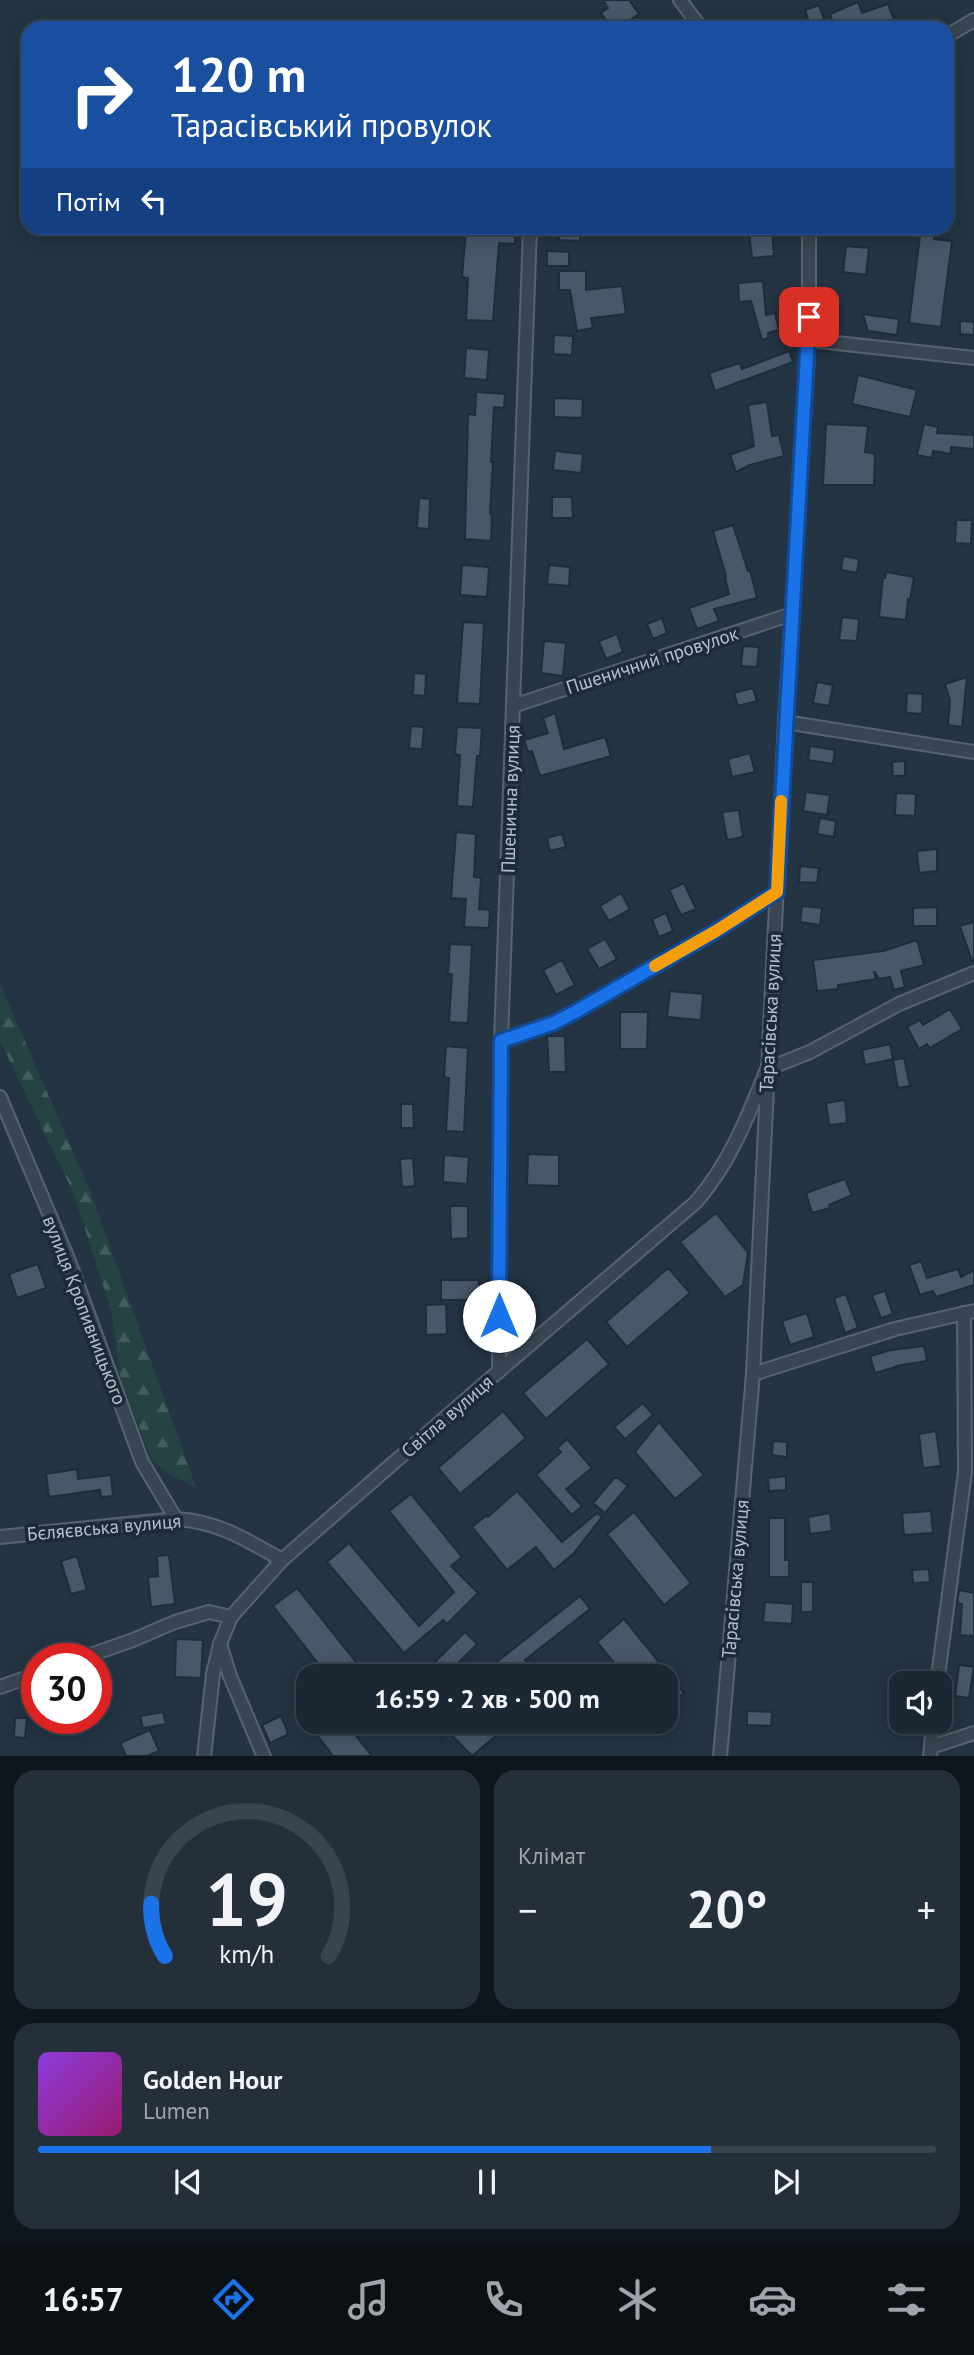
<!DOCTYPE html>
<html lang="uk">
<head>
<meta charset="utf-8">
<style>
  :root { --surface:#1b2732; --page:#242f3a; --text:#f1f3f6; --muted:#a0a5ac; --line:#39444d; --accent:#1a73e8 }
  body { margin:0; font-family:"PT Sans",sans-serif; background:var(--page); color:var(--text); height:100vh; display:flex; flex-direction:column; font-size:26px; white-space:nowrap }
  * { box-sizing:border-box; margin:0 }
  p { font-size:23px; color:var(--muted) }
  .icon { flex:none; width:38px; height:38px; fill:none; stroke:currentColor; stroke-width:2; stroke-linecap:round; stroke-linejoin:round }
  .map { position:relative; height:1756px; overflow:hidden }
  .drawer { display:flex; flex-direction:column; gap:14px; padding:14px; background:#0f151c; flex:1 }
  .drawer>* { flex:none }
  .top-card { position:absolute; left:21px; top:21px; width:933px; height:214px; border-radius:21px; box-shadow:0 4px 18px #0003,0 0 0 2px var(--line); background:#1a4fa0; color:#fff; overflow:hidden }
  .fabs { position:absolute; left:889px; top:1671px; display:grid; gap:14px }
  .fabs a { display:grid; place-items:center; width:63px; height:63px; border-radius:14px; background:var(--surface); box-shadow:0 4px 18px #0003,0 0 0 2px var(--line); font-size:35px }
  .speed { position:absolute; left:21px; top:1643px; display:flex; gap:14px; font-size:35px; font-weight:700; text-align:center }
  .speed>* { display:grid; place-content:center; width:91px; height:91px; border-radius:50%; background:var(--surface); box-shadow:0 4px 18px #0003,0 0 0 2px var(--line); line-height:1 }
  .speed .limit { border:10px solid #d22; background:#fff; color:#111 }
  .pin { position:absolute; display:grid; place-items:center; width:60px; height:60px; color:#fff; margin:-30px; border-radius:14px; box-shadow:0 4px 10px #0006 }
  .me { position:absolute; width:77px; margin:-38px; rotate:0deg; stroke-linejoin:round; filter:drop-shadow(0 0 5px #0008) }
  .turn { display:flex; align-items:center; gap:24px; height:147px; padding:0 35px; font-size:32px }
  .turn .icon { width:91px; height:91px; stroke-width:2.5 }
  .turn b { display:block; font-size:49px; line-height:60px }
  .then { display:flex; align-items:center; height:66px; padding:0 35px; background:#0003; gap:14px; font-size:26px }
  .big { font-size:52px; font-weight:800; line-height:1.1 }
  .drawer .card { flex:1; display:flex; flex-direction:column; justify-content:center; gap:10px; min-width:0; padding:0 24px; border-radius:21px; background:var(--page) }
  .drawer .dial { align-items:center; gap:0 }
  .dial svg { height:182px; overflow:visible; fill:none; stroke:var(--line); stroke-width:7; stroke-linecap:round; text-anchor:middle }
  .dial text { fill:var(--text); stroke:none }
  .song { display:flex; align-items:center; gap:21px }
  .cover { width:84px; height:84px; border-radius:10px; background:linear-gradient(135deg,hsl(270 70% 55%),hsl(320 70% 35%)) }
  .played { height:7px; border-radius:4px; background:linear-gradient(90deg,var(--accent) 75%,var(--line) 75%) }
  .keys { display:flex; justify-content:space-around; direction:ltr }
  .heat { display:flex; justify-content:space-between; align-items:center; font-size:38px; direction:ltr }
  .drawer .tiles { flex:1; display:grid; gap:14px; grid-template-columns:1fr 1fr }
  .card:last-child { grid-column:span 2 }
  .trip { position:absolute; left:296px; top:1664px; width:382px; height:70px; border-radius:21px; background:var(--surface); box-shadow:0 4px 18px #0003,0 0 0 2px var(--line); font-weight:800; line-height:70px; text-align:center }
  .menu { display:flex; height:112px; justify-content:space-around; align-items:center; background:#0b1014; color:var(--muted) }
  .menu .icon { width:49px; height:49px }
  .menu .current { color:var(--accent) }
  .menu b { font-size:32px; color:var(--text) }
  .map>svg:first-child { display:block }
</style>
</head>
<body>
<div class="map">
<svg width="974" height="1757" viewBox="0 0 974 1757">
  <defs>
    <pattern id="forest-firs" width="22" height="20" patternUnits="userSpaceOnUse" patternTransform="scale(1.75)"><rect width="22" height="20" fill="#264343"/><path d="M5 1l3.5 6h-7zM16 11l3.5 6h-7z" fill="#435c5d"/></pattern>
  </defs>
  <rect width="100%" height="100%" fill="#243442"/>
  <!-- forest -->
  <polygon fill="url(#forest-firs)" points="0,984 90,1191 196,1487 172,1476 152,1460 121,1381 112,1313 73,1192 0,1041"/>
  <!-- building -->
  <g fill="#485869" stroke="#1f2c39" stroke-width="2">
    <polygon points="603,0 629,0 639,14 618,28 611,28 601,13 608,8"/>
    <polygon points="858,2 862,13 888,4 897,28 877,28 875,23 862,28 835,28 830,14"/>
    <polygon points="819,5 826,24 811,28 805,10"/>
    <polygon points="560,228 581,228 580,241 559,240"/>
    <polygon points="921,228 936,228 934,239 952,241 941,327 909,323"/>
    <polygon points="466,230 515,231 515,244 499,243 493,321 466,320 468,278 462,277"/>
    <polygon points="772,230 774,256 752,258 749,232"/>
    <polygon points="846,246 869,248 866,275 843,272"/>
    <polygon points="547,251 569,252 569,266 547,266"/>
    <polygon points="559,271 586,271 586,290 622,286 626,314 591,318 593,328 577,331 570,290 559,290"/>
    <polygon points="763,281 766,315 775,313 779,330 768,333 768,338 762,340 751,301 739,302 738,283"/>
    <polygon points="863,314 899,319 897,335 868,331"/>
    <polygon points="960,321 974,322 974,335 960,334"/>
    <polygon points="554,335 573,336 572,355 553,354"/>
    <polygon points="466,348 489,350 487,380 464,378"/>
    <polygon points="789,351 793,362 715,391 709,373 740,363 742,369"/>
    <polygon points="858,375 917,390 910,417 852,404"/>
    <polygon points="476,392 505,394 504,408 494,407 491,462 493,462 490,514 492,515 491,541 465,539 468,414 475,415"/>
    <polygon points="554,398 583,399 582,418 554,417"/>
    <polygon points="767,402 772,436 779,435 784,456 750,465 736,472 730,455 754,446 748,405"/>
    <polygon points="826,424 868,426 865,452 875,454 874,485 823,485"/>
    <polygon points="924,424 938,427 937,433 974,435 974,449 951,447 951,454 933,451 932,458 917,455"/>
    <polygon points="555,451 583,454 581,473 553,470"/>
    <polygon points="552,497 572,497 573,518 552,518"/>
    <polygon points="419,498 430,499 429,529 417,528"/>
    <polygon points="956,520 972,520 971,544 955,543"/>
    <polygon points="733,525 748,571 750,570 757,598 714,609 719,621 697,629 689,608 729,594 725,577 726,576 713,531"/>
    <polygon points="843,556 859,559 857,573 841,570"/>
    <polygon points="462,565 489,567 487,597 460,595"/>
    <polygon points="549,565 570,567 569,586 547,584"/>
    <polygon points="886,572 914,577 910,600 908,599 906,620 879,617 883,578 885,578"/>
    <polygon points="842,617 859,619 857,641 839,640"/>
    <polygon points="662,618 667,633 653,639 647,624"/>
    <polygon points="463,622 484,623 480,704 457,703"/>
    <polygon points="617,634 623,652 606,659 599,641"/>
    <polygon points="544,641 566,643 563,676 541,673"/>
    <polygon points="743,646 759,647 757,667 741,666"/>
    <polygon points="414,673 426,674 425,696 413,695"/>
    <polygon points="967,677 962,727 948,725 950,700 945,684"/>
    <polygon points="817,682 833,685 829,706 813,703"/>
    <polygon points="753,688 757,701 738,706 734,693"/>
    <polygon points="907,693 923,694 922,714 906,713"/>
    <polygon points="555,713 564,749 605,737 611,756 540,776 532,751 528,752 524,740 548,733 543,718"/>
    <polygon points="411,726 424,727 422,749 409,748"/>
    <polygon points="457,727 482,728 480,756 477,756 473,807 457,806 460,755 455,754"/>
    <polygon points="810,746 835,750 833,764 808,760"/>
    <polygon points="750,753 755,772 732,777 728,759"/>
    <polygon points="905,761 905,776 893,776 892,762"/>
    <polygon points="806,792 830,795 827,815 803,811"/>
    <polygon points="896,793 916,794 915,816 895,815"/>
    <polygon points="739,810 743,837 727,840 722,812"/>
    <polygon points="820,818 836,821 834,837 817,834"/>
    <polygon points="456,832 476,834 474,877 481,878 479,909 490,910 489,928 464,927 466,899 451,898"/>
    <polygon points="562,834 566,847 550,851 547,838"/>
    <polygon points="937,849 937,871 919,873 917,851"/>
    <polygon points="800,866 819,868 817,883 799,882"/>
    <polygon points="684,883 696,909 681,915 669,890"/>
    <polygon points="621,893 630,909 609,921 600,906"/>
    <polygon points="802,906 822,908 820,925 800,922"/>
    <polygon points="937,907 937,926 913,926 913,908"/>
    <polygon points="666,913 673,931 659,937 652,919"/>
    <polygon points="974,922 974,960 972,961 960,926"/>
    <polygon points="605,939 617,959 599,969 587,949"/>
    <polygon points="917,940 924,965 901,971 905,987 894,990 890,977 879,979 874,971 876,979 838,985 838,989 817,991 813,960 883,951"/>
    <polygon points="450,944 472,945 468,1023 449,1022 452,974 448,974"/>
    <polygon points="562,960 575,985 556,995 543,970"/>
    <polygon points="670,991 703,994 701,1020 667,1017"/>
    <polygon points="950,1009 962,1029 930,1048 927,1044 919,1049 907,1027 920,1020 923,1025"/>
    <polygon points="620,1012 648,1012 647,1049 620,1049"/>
    <polygon points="547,1036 565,1036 566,1072 549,1072"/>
    <polygon points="890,1044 893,1059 865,1065 862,1050"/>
    <polygon points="446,1046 468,1048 464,1132 446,1131 449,1078 444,1077"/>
    <polygon points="904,1058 910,1086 898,1088 893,1060"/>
    <polygon points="845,1100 847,1123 829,1125 826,1103"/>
    <polygon points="401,1104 413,1104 414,1128 401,1128"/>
    <polygon points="528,1154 559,1155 559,1186 527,1185"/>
    <polygon points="444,1155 469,1157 467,1184 443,1182"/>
    <polygon points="413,1158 415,1186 402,1187 400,1159"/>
    <polygon points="845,1179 852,1195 829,1205 830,1208 812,1213 806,1193"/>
    <polygon points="450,1206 468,1206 468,1238 451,1239"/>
    <polygon points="716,1213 748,1253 743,1285 725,1297 680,1242"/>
    <polygon points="921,1261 927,1278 958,1269 961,1277 974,1270 974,1285 936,1297 933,1291 920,1295 909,1265"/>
    <polygon points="38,1264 46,1288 17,1298 9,1274"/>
    <polygon points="668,1268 690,1293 627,1347 606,1322"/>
    <rect x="441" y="1280" width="38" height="20"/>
    <polygon points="885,1291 893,1314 881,1318 872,1295"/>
    <polygon points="846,1294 858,1328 845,1333 834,1298"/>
    <polygon points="446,1304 447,1334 426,1335 426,1305"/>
    <polygon points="807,1313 814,1337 790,1345 782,1321"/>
    <polygon points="587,1339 609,1364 546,1419 523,1393"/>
    <polygon points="924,1346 927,1361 896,1366 896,1367 875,1373 870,1356 891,1350"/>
    <polygon points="643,1403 653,1415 625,1439 614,1427"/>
    <polygon points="503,1411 526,1438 460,1494 438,1468"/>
    <polygon points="659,1422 704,1475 675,1499 635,1452"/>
    <polygon points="936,1431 941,1466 923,1468 919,1434"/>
    <polygon points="567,1439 592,1468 566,1489 582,1506 572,1515 536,1475 561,1452 557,1448"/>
    <polygon points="773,1441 787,1442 787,1457 772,1455"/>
    <polygon points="77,1469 78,1479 111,1475 113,1496 101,1497 100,1490 49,1497 46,1474"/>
    <polygon points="786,1476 786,1490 769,1491 768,1478"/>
    <polygon points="614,1478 618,1478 628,1486 605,1513 593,1503"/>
    <polygon points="517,1491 562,1542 597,1513 602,1517 574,1553 554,1570 536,1547 507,1570 472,1527 487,1515 488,1517"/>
    <polygon points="411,1494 462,1557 451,1566 478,1593 447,1624 443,1620 404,1653 327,1562 349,1543 419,1626 454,1592 389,1511"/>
    <polygon points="931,1511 933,1533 904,1535 902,1513"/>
    <polygon points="634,1512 691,1583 664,1605 607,1534"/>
    <polygon points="830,1513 832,1531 810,1534 808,1517"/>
    <polygon points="769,1518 785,1518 785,1560 789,1560 789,1577 769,1577"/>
    <polygon points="169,1555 175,1604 151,1607 148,1577 158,1576 157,1556"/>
    <polygon points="77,1556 87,1590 71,1594 61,1561"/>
    <polygon points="929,1569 930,1582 913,1583 912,1570"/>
    <rect x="801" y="1582" width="12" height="30"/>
    <polygon points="297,1588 367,1676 328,1676 273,1606"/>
    <polygon points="959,1590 974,1593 974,1636 960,1635 962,1604 957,1603"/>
    <polygon points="580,1596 590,1609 525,1660 539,1676 479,1676"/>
    <polygon points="765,1602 793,1604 792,1624 763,1622"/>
    <polygon points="624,1619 684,1693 665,1708 665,1676 625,1676 597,1642"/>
    <polygon points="465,1632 477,1644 445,1676 421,1676"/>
    <polygon points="176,1639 203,1640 201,1678 175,1677"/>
    <polygon points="959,1665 974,1667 969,1698 955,1696"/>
    <polygon points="747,1711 772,1712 771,1726 747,1725"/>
    <polygon points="163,1712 166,1724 143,1728 140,1716"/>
    <polygon points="281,1716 287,1730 287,1735 270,1743 262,1725"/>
    <polygon points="15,1718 27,1718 25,1738 14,1737"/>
    <polygon points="328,1722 345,1722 372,1756 333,1756 315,1732"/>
    <polygon points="428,1722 512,1722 472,1756 449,1732 441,1738"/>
    <polygon points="150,1730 159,1751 147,1756 126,1756 120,1743"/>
  </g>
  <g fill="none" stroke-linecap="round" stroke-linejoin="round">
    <!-- street casing -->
    <g stroke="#57636f" stroke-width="16">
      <g id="street">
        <polyline points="680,0 701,28"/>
        <polyline points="947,36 974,20"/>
        <polyline points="809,340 974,358"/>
        <polyline points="513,706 792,614"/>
        <polyline points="785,722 974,752"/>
        <polyline points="501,1041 554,1022 575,1012 716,931 777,892"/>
        <polyline points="0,1097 69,1261 142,1462 176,1519"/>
        <polyline points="499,1371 501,1041 530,228"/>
        <polyline points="753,1374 895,1329 974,1311"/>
        <path d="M 0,1537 L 176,1519 C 217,1521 247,1540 282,1560"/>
        <polyline points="220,1644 230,1676 264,1757"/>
        <polyline points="79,1659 133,1640 175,1622 209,1612 231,1617"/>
        <polyline points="937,1684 965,1472 964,1313"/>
        <polyline points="0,1687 37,1674"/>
        <polyline points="931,1747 974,1733"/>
        <path d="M 204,1757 L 213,1674 L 220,1644 L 231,1617 L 282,1560 L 499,1371 L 696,1202 C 730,1163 748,1116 767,1069 L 810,1052 L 899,1004 L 974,973"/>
        <polyline points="720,1757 753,1374 785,722 809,340 809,228"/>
        <polyline points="930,1757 933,1722"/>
      </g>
    </g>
    <!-- street -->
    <use href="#street" stroke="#394552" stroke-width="12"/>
  </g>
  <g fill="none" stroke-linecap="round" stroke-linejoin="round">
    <!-- route casing -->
    <g stroke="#114b97" stroke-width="18">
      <polyline id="route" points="499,1316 501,1041 554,1023 575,1012 716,931 777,892 809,317"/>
    </g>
    <!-- route -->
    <use href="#route" stroke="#1a73e8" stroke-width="12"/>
    <!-- slow -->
    <polyline stroke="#f59e0b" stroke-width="12" points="655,966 716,931 777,892 781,801"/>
  </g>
  <g text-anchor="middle" stroke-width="7" stroke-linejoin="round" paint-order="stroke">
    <!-- street labels -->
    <g font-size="19" fill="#b6c0cc" stroke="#1d2a37">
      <text transform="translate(652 660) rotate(-18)" y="7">Пшеничний провулок</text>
      <text transform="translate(510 799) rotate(-88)" y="7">Пшенична вулиця</text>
      <text transform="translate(770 1013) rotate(-87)" y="7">Тарасівська вулиця</text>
      <text transform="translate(85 1310) rotate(69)" y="7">вулиця Кропивницького</text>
      <text transform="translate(447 1416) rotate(-41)" y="7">Світла вулиця</text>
      <text transform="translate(104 1527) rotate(-5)" y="7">Бєляєвська вулиця</text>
      <text transform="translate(735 1579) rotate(-85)" y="7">Тарасівська вулиця</text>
    </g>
  </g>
</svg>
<div class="fabs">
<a><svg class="icon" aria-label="sound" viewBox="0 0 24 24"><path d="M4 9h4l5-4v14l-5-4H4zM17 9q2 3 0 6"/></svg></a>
</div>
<div class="speed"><div class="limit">30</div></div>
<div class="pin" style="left:809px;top:317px;background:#d93025"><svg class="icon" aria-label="arrive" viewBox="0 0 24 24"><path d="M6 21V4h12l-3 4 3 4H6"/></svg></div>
<svg class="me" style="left:499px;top:1316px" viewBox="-20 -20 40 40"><circle r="19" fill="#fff"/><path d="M0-13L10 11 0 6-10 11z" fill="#1a73e8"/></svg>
<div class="trip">16:59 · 2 хв · 500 m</div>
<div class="top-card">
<div class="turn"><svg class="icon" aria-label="right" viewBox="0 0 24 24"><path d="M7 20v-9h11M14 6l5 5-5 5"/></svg><div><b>120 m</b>Тарасівський провулок</div></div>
<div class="then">Потім<svg class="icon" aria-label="left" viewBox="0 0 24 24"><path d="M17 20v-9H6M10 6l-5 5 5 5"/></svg></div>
</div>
</div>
<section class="drawer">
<div class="tiles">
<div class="card dial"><svg viewBox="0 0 100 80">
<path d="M14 69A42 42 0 1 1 86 69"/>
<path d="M14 69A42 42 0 0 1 8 46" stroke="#1a73e8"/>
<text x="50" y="56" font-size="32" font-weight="700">19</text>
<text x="50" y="72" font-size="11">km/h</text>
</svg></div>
<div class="card"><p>Клімат</p>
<div class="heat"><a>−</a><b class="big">20°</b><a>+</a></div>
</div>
<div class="card">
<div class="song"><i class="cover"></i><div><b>Golden Hour</b><p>Lumen</p></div></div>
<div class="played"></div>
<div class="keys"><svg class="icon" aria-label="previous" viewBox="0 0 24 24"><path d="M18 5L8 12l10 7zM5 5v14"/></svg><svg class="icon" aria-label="pause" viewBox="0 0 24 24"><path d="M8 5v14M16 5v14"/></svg><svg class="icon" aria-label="next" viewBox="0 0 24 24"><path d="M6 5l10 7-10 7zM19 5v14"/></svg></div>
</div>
</div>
</section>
<nav class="menu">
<b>16:57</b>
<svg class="icon current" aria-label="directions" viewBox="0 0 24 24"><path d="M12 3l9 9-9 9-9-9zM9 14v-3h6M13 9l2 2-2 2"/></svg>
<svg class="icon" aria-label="music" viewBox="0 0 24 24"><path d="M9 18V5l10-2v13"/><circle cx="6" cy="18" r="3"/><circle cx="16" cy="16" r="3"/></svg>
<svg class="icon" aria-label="phone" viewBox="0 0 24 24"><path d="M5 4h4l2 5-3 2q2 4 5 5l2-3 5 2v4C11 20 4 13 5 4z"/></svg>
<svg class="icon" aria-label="climate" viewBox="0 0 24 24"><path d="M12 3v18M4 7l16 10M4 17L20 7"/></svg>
<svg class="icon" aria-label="car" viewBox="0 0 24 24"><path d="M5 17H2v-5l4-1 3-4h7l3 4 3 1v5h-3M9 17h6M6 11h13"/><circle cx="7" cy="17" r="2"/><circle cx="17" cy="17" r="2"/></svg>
<svg class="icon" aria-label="filters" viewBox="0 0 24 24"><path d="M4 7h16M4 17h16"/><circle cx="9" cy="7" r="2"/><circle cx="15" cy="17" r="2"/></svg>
</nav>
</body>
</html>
